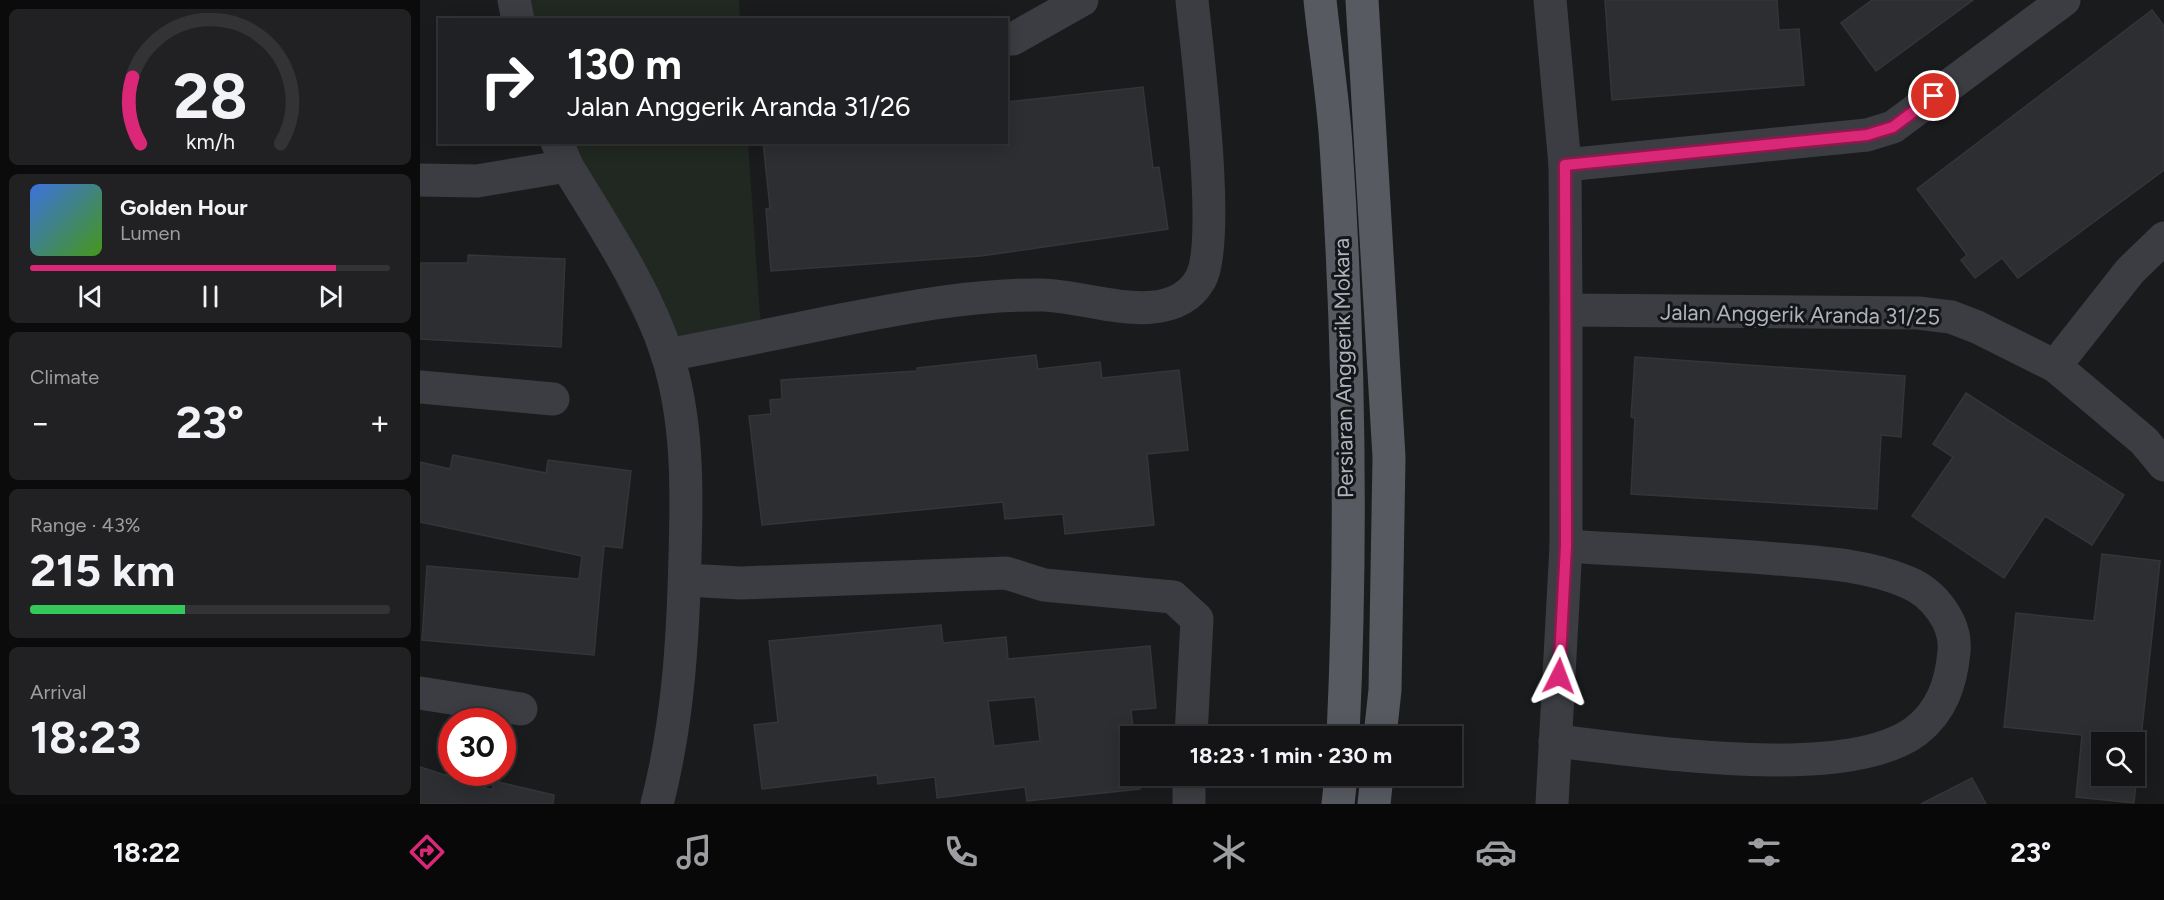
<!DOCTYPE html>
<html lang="en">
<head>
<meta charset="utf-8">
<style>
  :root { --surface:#141416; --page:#212123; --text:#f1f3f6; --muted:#9d9ea1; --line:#333335; --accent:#db2777 }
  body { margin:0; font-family:Figtree,sans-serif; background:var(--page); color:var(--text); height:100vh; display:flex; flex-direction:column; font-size:22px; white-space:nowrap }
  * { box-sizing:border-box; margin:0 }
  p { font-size:20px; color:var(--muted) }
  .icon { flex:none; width:33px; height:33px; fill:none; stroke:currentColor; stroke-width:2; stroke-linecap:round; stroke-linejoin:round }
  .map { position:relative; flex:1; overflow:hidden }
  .drawer { display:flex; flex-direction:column; gap:9px; padding:9px; background:#0b0b0c; width:420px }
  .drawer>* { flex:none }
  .guide { position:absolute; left:18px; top:18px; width:570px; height:126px; border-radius:0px; box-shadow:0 3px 15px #0003,0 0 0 2px var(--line); background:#202124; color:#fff; overflow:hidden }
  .tools { position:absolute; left:1671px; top:732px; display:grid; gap:12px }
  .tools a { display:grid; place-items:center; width:54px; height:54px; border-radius:0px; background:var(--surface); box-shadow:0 3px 15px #0003,0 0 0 2px var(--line); font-size:30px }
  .speed { position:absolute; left:18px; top:708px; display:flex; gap:12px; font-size:30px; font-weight:700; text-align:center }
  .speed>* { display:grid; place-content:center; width:78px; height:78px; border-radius:50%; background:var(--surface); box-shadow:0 3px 15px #0003,0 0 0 2px var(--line); line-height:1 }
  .speed .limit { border:9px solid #d22; background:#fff; color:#111 }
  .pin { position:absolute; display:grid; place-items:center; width:51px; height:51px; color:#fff; margin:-26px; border:3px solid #fff; border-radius:50%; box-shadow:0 2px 6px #0007 }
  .me { position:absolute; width:66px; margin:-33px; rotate:3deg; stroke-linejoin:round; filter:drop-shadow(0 0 4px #0008) }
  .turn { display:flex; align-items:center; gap:21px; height:126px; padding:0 30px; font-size:27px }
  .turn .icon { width:78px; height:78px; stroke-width:2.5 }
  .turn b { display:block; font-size:42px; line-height:51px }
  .big { font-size:45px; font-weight:700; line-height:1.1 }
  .drawer .widget { flex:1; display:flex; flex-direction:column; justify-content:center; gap:9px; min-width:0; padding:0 21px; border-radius:9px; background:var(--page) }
  .drawer .dial { align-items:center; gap:0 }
  .dial svg { height:156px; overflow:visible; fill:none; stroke:var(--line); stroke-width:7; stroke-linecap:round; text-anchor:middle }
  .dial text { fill:var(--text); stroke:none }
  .song { display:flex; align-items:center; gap:18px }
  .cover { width:72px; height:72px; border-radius:9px; background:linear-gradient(135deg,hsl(220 70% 55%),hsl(100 70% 35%)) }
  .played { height:6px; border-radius:3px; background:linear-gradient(90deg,var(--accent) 85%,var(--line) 85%) }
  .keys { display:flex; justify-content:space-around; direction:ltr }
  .heat { display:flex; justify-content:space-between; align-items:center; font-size:33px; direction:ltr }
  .charge { height:9px; border-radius:4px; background:linear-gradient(90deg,#34c759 43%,var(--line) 0) }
  .trip { position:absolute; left:700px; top:726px; width:342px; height:60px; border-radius:0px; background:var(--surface); box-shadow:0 3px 15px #0003,0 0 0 2px var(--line); font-weight:700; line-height:60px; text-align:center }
  .tabs { display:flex; height:96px; justify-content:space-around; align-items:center; background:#080809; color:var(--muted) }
  .tabs .icon { width:42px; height:42px }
  .tabs .on { color:var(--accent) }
  .tabs b { font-size:27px; color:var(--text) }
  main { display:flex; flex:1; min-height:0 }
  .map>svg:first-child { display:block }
</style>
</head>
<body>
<main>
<section class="drawer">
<div class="widget dial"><svg viewBox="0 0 100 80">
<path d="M14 69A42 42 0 1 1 86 69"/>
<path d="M14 69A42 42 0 0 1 10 35" stroke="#db2777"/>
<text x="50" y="56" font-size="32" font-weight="700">28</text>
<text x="50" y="72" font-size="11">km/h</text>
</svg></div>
<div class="widget">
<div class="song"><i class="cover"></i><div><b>Golden Hour</b><p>Lumen</p></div></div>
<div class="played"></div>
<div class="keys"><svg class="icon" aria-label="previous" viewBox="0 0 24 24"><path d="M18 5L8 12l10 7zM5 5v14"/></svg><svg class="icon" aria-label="pause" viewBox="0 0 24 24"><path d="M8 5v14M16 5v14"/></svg><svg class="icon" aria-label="next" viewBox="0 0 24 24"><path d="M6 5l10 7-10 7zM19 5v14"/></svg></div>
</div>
<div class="widget"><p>Climate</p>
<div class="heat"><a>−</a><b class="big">23°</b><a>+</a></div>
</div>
<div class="widget"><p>Range · 43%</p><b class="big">215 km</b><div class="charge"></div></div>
<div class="widget"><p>Arrival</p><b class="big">18:23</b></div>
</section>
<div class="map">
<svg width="1744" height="804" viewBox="0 0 1744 804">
  <rect width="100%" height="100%" fill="#1a1b1d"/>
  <!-- green -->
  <g fill="#202821">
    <polygon points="100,0 319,0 320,19 105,19"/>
    <polygon points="139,143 328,143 341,330 227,343 155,200"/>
  </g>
  <!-- building -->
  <g fill="#2d2e31" stroke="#343539" stroke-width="1.5" fill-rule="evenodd">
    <polygon points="1185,0 1357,0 1359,30 1379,29 1384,85 1192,100"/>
    <polygon points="1452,0 1553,0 1456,71 1421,23"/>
    <polygon points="1732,10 1744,26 1744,170 1598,278 1582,258 1555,278 1541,260 1547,255 1497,189"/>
    <polygon points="723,87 733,168 739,167 748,229 561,256 351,271 346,209 350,208 343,142 586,142 586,102"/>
    <polygon points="48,255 145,259 141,347 0,339 0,263 48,263"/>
    <polygon points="616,355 618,369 680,362 682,378 759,370 768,450 727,454 734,525 645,534 643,514 585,519 583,502 342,525 329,416 351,414 350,400 362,399 361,380 497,371 497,368"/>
    <polygon points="1215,357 1485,376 1481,437 1461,435 1457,509 1211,494 1215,418 1211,417"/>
    <polygon points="1546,393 1704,495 1672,545 1625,516 1584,578 1492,516 1533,457 1513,444"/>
    <polygon points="33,455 126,473 128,460 211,471 202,548 184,546 174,655 2,640 7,566 159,579 162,556 0,522 0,462 30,469"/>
    <path d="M 1682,554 L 1740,561 L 1714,803 L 1656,797 L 1662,735 L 1584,727 L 1596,613 L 1674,621 ZM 1682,742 L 1714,742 L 1714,776 L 1682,776 Z"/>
    <path d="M 521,625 L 523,643 L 586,637 L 588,659 L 730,646 L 736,708 L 711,710 L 714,736 L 711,736 L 711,776 L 718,776 L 720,789 L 607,801 L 605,787 L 517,798 L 515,777 L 458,784 L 457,775 L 342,789 L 334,725 L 358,722 L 349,641 ZM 615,697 L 620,741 L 574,746 L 568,701 Z"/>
    <polygon points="0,767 72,790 74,781 134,795 133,804 0,804"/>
    <polygon points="1552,778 1566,804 1501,804"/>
  </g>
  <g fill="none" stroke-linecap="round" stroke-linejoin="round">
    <!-- minor -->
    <g stroke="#3b3d42" stroke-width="33">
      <polyline points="94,0 98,20"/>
      <polyline points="1130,0 1145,165 1146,310 1146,546 1132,804"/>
      <polyline points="586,39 593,39 662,0"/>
      <path d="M 137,142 L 147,166 C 183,226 225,287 247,354 C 268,420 267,488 265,556 C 263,640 258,723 237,804"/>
      <polyline points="1145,165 1447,135 1473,127 1644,0"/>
      <polyline points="0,180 57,181 147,166"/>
      <polyline points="1146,310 1498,313 1531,317 1557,327 1635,366 1724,441 1744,465"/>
      <path d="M 247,355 C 305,344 363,332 421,320 C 487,307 555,294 623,295 C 670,296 750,331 780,280 C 802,244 777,50 772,0"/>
      <polyline points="1635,366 1710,271 1744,238"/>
      <polyline points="0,387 133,399"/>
      <polyline points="265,580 321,583 586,573 624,585 753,597 777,619 771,736"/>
      <polyline points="0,693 101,709"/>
      <path d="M 1135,741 C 1223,750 1425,784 1496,731 C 1522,711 1531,683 1534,652 C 1537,623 1514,593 1487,582 C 1443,563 1392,562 1345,558 C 1279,553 1212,550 1146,546"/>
      <polyline points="769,804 769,776"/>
    </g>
    <!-- major -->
    <g stroke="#575a61" stroke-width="33">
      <path d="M 900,0 C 905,48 913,97 916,145 C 929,339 932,542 923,736"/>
      <polyline points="942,0 969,457 965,690 960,736"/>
      <polyline points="918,804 921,776"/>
      <polyline points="954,804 957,776"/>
    </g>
  </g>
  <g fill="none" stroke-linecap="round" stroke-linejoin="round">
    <!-- route casing -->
    <g stroke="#8e194d" stroke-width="15">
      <polyline id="route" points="1139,676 1146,546 1145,165 1447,135 1473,127 1514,96"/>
    </g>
    <!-- route -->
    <use href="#route" stroke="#db2777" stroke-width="10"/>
  </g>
  <g text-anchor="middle" stroke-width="6" stroke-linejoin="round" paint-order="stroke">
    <!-- street labels -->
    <g font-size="22" fill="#adb3bd" stroke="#151618">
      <text transform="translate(1380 314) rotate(1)" y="8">Jalan Anggerik Aranda 31/25</text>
      <text transform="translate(923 368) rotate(-91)" y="8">Persiaran Anggerik Mokara</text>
    </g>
  </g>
</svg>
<div class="tools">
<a><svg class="icon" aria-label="search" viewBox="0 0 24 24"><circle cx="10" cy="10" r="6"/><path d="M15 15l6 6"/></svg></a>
</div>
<div class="speed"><div class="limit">30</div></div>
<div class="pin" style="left:1514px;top:96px;background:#d93025"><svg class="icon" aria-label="arrive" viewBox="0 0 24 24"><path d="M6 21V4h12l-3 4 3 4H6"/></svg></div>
<svg class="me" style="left:1139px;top:676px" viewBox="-20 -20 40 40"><path d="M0-17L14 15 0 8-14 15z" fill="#db2777" stroke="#fff" stroke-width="4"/></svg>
<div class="trip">18:23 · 1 min · 230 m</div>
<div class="guide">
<div class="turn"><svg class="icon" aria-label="right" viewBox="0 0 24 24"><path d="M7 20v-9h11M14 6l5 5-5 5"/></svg><div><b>130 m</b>Jalan Anggerik Aranda 31/26</div></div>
</div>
</div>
</main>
<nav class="tabs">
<b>18:22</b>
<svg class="icon on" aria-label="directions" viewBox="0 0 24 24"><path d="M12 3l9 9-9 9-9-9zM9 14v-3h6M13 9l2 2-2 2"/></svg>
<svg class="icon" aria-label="music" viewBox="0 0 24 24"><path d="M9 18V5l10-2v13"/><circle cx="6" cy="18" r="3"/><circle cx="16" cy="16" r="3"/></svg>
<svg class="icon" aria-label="phone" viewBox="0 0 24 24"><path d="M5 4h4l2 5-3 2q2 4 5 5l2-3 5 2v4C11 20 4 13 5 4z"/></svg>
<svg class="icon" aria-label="climate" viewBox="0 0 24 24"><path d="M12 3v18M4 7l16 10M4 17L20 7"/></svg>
<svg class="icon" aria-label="car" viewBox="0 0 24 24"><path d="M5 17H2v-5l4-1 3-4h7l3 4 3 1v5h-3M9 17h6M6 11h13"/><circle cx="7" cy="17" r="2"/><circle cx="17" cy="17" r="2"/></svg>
<svg class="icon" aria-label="filters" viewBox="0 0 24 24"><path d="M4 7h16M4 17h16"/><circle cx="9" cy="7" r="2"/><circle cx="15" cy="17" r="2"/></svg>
<b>23°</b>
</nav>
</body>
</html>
